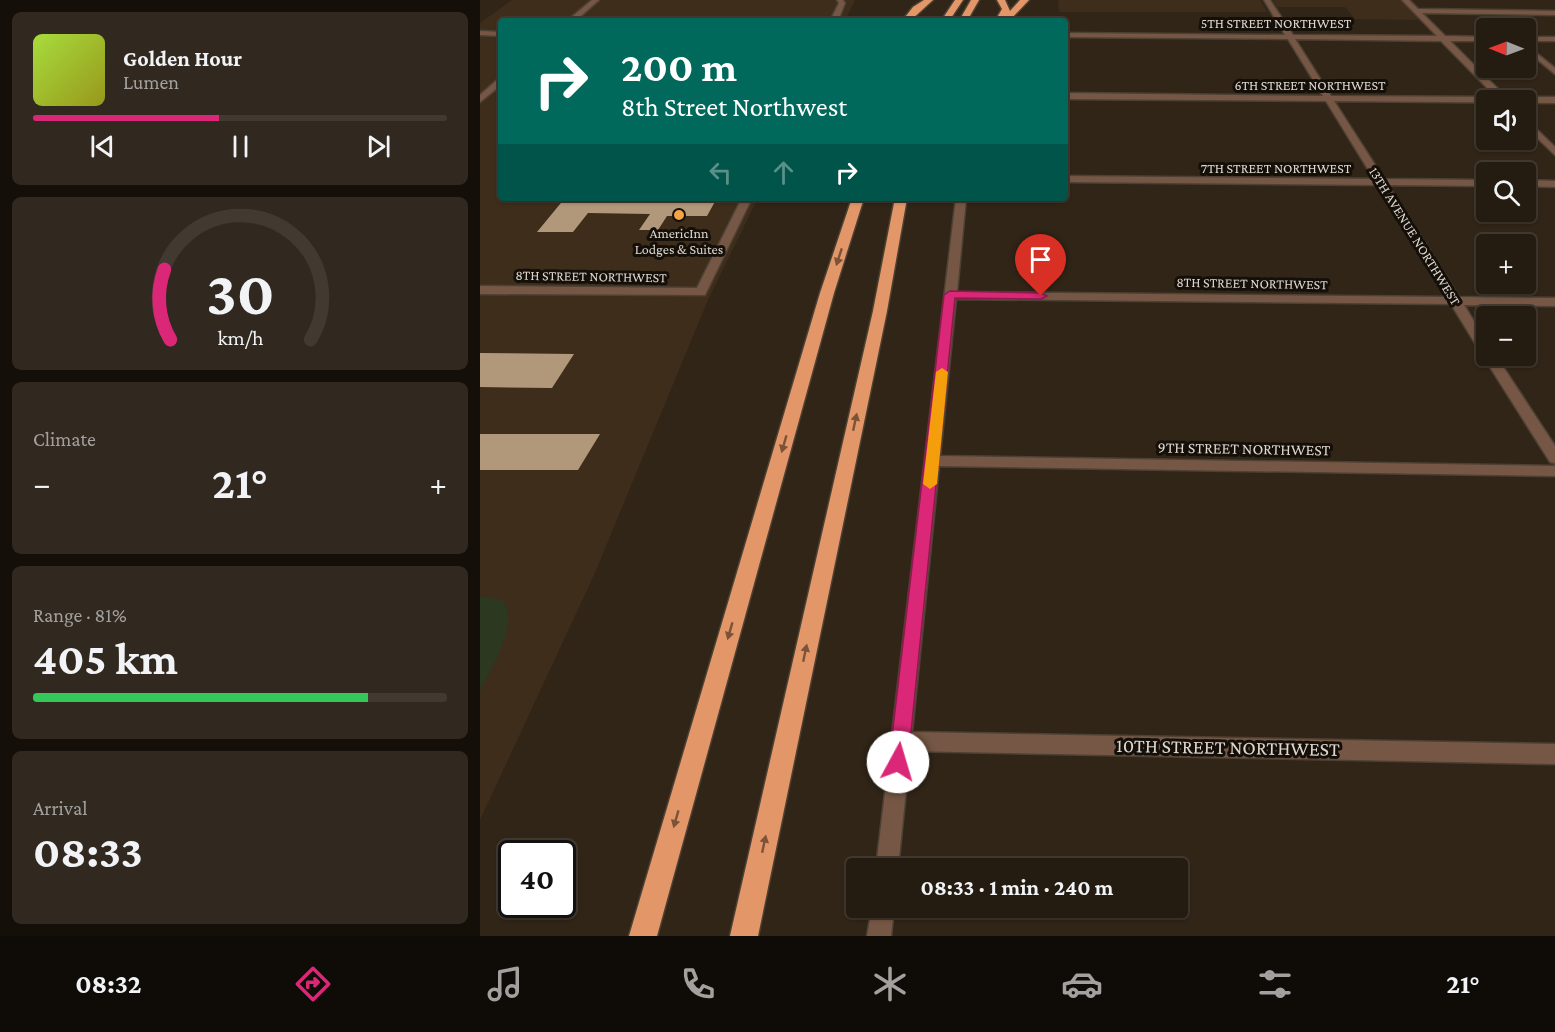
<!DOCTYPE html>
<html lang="en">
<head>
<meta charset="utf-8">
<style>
  :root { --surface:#251c11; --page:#31291f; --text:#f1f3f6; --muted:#a3a19f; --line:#423a31; --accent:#db2777 }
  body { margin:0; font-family:"Crimson Pro",serif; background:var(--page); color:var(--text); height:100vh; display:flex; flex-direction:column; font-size:22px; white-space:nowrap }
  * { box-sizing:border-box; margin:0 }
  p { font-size:20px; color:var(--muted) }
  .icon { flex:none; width:33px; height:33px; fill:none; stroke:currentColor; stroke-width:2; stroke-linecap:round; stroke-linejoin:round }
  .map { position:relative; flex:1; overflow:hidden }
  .details { display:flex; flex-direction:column; gap:12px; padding:12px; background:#140f09; width:480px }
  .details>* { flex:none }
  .banner { position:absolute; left:18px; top:18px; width:570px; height:183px; border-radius:6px; box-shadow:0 2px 4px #0004,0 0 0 2px var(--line); background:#00695c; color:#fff; overflow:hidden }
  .needle { width:39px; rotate:271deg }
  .tools { position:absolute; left:996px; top:18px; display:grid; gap:12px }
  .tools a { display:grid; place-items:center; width:60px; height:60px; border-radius:6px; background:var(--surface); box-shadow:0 2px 4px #0004,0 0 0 2px var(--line); font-size:30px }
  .speed { position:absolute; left:18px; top:840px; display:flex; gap:12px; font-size:30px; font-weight:700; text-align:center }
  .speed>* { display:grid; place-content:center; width:78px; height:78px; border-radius:50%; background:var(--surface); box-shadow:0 2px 4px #0004,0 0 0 2px var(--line); line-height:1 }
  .speed .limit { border:3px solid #111; border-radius:9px; background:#fff; color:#111 }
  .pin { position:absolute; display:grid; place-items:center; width:51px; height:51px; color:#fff; margin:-62px -26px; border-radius:50% 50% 50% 0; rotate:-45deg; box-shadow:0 0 6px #0007 }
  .pin .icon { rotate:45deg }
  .me { position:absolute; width:66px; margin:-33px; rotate:6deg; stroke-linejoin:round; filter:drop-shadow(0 0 4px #0008) }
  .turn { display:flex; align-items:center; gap:21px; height:126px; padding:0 24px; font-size:27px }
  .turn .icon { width:78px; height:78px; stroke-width:2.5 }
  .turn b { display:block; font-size:42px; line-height:51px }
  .lanes { display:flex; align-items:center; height:57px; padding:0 24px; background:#0003; justify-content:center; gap:30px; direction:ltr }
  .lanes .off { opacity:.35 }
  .big { font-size:45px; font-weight:700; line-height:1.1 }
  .details .widget { flex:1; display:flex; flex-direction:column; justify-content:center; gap:9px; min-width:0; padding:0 21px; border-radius:9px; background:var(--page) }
  .details .dial { align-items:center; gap:0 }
  .dial svg { height:156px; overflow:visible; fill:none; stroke:var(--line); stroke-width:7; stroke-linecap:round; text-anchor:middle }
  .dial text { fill:var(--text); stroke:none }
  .song { display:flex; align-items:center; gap:18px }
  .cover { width:72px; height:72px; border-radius:9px; background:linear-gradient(135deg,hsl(80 70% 55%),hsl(60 70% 35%)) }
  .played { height:6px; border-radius:3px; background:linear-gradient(90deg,var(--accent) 45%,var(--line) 45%) }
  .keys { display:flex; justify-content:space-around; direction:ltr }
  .heat { display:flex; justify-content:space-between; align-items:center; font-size:33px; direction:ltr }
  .charge { height:9px; border-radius:4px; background:linear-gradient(90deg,#34c759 81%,var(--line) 0) }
  .trip { position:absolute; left:366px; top:858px; width:342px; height:60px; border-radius:6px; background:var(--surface); box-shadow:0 2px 4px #0004,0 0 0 2px var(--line); font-weight:700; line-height:60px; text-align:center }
  .menu { display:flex; height:96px; justify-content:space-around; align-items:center; background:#0f0b07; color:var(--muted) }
  .menu .icon { width:42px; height:42px }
  .menu .current { color:var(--accent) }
  .menu b { font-size:27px; color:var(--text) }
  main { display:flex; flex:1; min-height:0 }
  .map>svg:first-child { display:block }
</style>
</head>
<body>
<main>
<section class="details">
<div class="widget">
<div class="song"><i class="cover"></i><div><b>Golden Hour</b><p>Lumen</p></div></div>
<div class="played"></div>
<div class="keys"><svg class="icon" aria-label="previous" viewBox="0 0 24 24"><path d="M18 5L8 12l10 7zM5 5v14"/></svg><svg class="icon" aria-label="pause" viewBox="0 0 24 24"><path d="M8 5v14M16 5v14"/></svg><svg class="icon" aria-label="next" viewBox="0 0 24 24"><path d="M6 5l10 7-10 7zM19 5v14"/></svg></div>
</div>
<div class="widget dial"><svg viewBox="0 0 100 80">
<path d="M14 69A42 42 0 1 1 86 69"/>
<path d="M14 69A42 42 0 0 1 11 33" stroke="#db2777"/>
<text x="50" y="56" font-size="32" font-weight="700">30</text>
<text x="50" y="72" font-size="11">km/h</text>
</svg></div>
<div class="widget"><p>Climate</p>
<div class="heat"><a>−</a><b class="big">21°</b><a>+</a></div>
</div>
<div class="widget"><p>Range · 81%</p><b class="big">405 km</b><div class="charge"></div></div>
<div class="widget"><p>Arrival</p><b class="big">08:33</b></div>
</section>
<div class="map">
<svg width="1075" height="936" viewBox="0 0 1075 936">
  <rect width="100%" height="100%" fill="#312517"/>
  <!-- built -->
  <g fill="#3e2d1a">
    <polygon points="32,0 375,0 365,21 21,21 21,198 278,198 228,300 114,575 0,820 0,23"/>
    <polygon points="578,0 780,0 787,12 579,12"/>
    <polygon points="793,0 921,0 940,20 875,19 865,7 797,7"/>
  </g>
  <!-- green -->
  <path fill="#2d3821" d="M 0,596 L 22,600 C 41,623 12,666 0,691 Z"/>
  <!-- building -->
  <g fill="#b2987b">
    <polygon points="85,198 237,198 227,216 187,216 178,230 159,230 170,214 108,213 93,232 57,232"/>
    <polygon points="0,353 94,354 72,388 0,387"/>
    <polygon points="0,434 120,434 98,470 0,470"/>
  </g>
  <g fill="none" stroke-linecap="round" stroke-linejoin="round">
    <!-- minor casing -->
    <g stroke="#4d4134" stroke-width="3">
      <g id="minor">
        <polygon points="112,0 119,0 95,21 87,21"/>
        <polygon points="357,0 363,0 365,3 358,21 350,21 359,3"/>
        <path d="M 784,0 L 790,0 L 813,35 L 957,36 L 922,0 L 929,0 L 938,9 L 1075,11 L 1075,15 L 942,13 L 965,36 L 1006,37 L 1006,41 L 970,41 L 1026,97 L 1075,97 L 1075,103 L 854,101 L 904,179 L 1006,180 L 1006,186 L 908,185 L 979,297 L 1075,298 L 1075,306 L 984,305 L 1006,341 L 1006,356 L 1016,356 L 1075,446 L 1075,463 L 1070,462 L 1003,356 L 1005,354 L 1001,353 L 971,304 L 476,299 L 460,456 L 1075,466 L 1075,476 L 459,466 L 432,732 L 1075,744 L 1075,764 L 430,751 L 418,868 L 396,868 L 476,198 L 486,198 L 477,292 L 967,297 L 898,185 L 585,182 L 585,176 L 894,179 L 846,101 L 585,99 L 585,93 L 843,96 L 808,39 L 585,37 L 585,33 L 805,35 ZM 815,39 L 961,41 L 1016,97 L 851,96 Z"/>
        <polygon points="0,31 21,32 21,36 0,35"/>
        <rect x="1046" y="37" width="29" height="4"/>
        <polygon points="1046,45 1075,68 1075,74 1046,50"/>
        <polygon points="18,79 21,79 21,85 0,102 0,95"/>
        <polygon points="1046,119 1075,147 1075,155 1046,127"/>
        <polygon points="1046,180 1075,181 1075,187 1046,186"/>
        <polygon points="262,198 272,198 225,295 0,294 0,286 217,288"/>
        <polygon points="392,908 414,908 411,936 387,936"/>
      </g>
    </g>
    <!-- highway casing -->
    <g stroke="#4d4134" stroke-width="3">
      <g id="highway">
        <polygon points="444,0 453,0 430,21 422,21 433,7"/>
        <polygon points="475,0 483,0 469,21 461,21"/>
        <polygon points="491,0 499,0 487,21 479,21"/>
        <polygon points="517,0 525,0 530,11 540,0 549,0 529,21 515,21 522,9"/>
        <polygon points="372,198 384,198 354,293 177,936 149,936 340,293"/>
        <polygon points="415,198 427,198 407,311 278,936 250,936 393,311"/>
      </g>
    </g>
    <!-- minor -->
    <use href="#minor" fill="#765745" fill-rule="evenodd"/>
    <!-- highway -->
    <use href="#highway" fill="#e39769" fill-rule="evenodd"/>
  </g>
  <!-- one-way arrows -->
  <defs><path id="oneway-solid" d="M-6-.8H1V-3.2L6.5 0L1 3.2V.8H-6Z" transform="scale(1.5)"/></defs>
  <g fill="#7c5339">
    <use href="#oneway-solid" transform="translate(359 257) rotate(108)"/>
    <use href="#oneway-solid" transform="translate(375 422) rotate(-78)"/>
    <use href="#oneway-solid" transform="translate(304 444) rotate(106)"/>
    <use href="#oneway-solid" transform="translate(250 631) rotate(106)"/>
    <use href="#oneway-solid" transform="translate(325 653) rotate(-78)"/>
    <use href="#oneway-solid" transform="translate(196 819) rotate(106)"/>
    <use href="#oneway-solid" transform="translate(284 844) rotate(-78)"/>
  </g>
  <!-- route -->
  <polygon fill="#db2777" stroke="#8e194d" stroke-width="1.5" points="470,291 561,293 567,296 561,299 475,298 428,762 425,769 418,771 412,769 409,762 464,295"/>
  <!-- slow -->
  <polygon fill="#f59e0b" points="462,368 468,372 457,484 450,489 443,484 456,372"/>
  <!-- markers -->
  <circle fill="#f4a444" stroke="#140f09" stroke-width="2" cx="199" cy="215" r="6"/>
  <g text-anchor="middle" stroke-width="6" stroke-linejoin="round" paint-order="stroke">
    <!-- far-street labels -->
    <g font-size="14" fill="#dfd7ce" stroke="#140f09">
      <text x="796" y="28">5TH STREET NORTHWEST</text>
      <text x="830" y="90">6TH STREET NORTHWEST</text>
      <text x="796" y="173">7TH STREET NORTHWEST</text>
      <text transform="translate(935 236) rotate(58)" y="5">13TH AVENUE NORTHWEST</text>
      <text transform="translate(111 276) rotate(1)" y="5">8TH STREET NORTHWEST</text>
      <text transform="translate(772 283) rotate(1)" y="5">8TH STREET NORTHWEST</text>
    </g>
    <!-- far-poi labels -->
    <g font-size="14" fill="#dfd7ce" stroke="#140f09">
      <text x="199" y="238">AmericInn<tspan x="199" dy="16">Lodges &amp; Suites</tspan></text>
    </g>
    <!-- street labels -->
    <g font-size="16" fill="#dfd7ce" stroke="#140f09">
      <text transform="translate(764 448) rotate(1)" y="6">9TH STREET NORTHWEST</text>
    </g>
    <!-- near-street labels -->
    <g font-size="20" fill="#dfd7ce" stroke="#140f09">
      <text transform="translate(748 747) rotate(1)" y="7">10TH STREET NORTHWEST</text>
    </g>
  </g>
</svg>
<div class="tools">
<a><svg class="needle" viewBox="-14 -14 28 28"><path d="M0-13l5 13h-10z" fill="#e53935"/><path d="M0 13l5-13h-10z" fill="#a3a19f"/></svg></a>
<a><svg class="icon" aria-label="sound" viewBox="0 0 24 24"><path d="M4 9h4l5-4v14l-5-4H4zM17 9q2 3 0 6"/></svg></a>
<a><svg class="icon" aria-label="search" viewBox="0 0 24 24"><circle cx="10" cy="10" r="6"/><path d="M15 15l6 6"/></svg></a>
<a>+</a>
<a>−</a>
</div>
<div class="speed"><div class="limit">40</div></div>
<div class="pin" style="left:561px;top:296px;background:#d93025"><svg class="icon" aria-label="arrive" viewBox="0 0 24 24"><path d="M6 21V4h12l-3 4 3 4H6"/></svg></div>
<svg class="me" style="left:418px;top:762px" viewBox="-20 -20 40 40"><circle r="19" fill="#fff"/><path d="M0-13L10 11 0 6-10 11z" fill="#db2777"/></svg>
<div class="trip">08:33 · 1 min · 240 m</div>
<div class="banner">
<div class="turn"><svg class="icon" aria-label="right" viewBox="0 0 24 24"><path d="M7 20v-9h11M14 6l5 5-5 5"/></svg><div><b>200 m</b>8th Street Northwest</div></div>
<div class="lanes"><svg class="icon off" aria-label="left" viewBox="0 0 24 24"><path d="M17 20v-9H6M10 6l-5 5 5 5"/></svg><svg class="icon off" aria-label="ahead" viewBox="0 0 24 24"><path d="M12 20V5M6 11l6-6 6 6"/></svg><svg class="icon" aria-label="right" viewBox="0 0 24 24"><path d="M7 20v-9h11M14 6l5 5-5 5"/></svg></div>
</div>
</div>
</main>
<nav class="menu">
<b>08:32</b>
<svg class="icon current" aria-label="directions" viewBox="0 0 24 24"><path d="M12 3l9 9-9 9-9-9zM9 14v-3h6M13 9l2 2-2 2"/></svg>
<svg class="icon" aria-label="music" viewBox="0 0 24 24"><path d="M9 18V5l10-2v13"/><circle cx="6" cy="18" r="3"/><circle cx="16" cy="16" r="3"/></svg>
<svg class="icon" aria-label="phone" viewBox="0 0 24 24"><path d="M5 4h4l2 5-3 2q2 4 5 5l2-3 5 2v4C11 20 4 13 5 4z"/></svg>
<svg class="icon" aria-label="climate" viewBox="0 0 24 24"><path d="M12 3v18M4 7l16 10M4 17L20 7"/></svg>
<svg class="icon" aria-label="car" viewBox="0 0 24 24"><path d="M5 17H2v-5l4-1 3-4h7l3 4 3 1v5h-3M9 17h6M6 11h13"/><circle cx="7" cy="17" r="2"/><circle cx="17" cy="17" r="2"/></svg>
<svg class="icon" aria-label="filters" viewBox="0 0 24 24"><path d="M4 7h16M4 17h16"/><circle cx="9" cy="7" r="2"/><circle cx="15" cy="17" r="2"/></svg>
<b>21°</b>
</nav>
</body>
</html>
